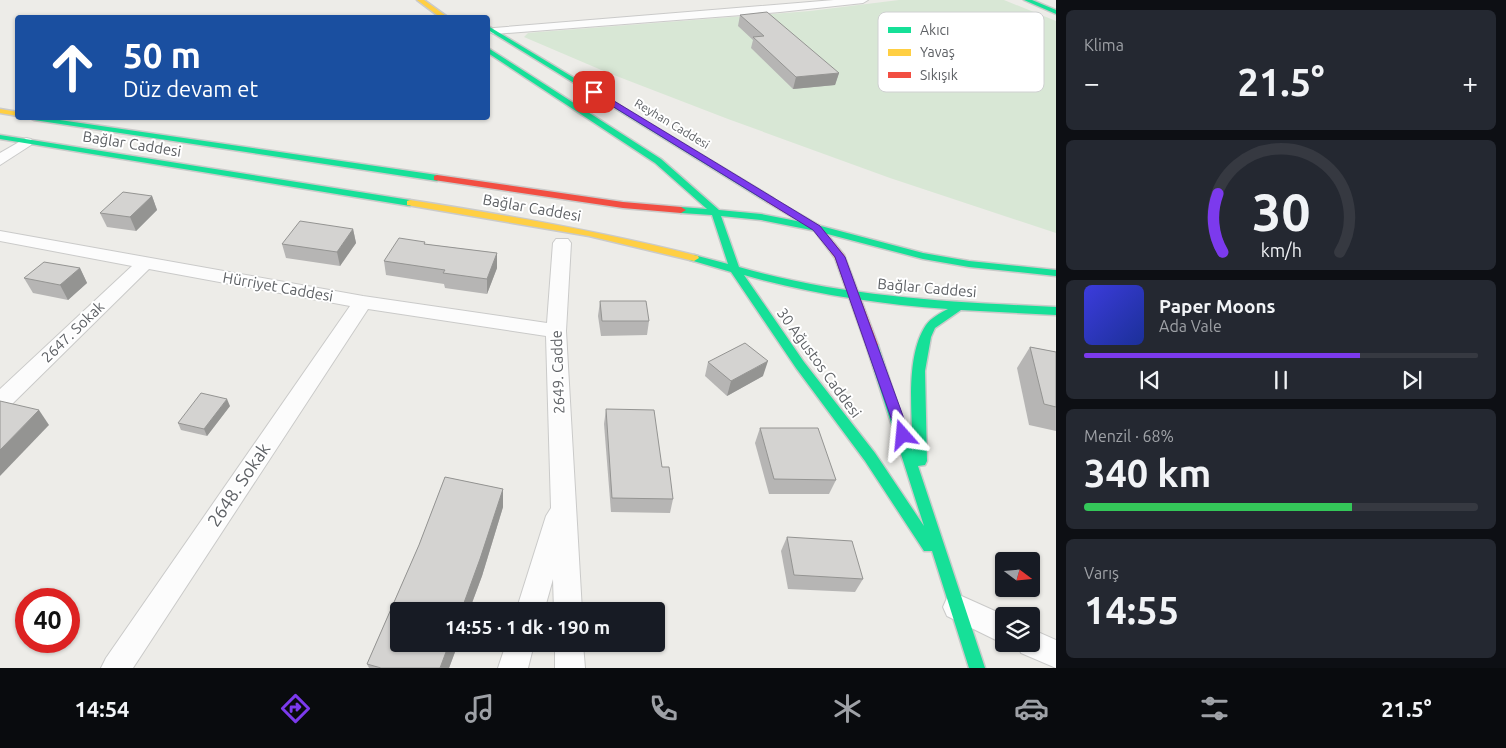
<!DOCTYPE html>
<html lang="tr">
<head>
<meta charset="utf-8">
<style>
  :root { --surface:#171b24; --page:#242831; --text:#f1f3f6; --muted:#9ea1a6; --line:#363941; --accent:#7c3aed }
  body { margin:0; font-family:Ubuntu,sans-serif; background:var(--page); color:var(--text); height:100vh; display:flex; flex-direction:column; font-size:19px; white-space:nowrap }
  * { box-sizing:border-box; margin:0 }
  p { font-size:16px; color:var(--muted) }
  .icon { flex:none; width:28px; height:28px; fill:none; stroke:currentColor; stroke-width:2; stroke-linecap:round; stroke-linejoin:round }
  .map { position:relative; flex:1; overflow:hidden }
  .drawer { display:flex; flex-direction:column; gap:10px; padding:10px; background:#0d0f14; width:450px }
  .drawer>* { flex:none }
  .guide { position:absolute; left:15px; top:15px; width:475px; height:105px; border-radius:5px; box-shadow:0 1px 4px #0004; background:#1a4fa0; color:#fff; overflow:hidden }
  .needle { width:32px; rotate:106deg }
  .fabs { position:absolute; left:995px; top:552px; display:grid; gap:10px }
  .fabs a { display:grid; place-items:center; width:45px; height:45px; border-radius:5px; background:var(--surface); box-shadow:0 1px 4px #0004; font-size:25px }
  .speed { position:absolute; left:15px; top:588px; display:flex; gap:10px; font-size:25px; font-weight:700; text-align:center }
  .speed>* { display:grid; place-content:center; width:65px; height:65px; border-radius:50%; background:var(--surface); box-shadow:0 1px 4px #0004; line-height:1 }
  .speed .limit { border:8px solid #d22; background:#fff; color:#111 }
  .pin { position:absolute; display:grid; place-items:center; width:42px; height:42px; color:#fff; margin:-21px; border-radius:10px; box-shadow:0 2px 8px #0006 }
  .me { position:absolute; width:55px; margin:-28px; rotate:342deg; stroke-linejoin:round; filter:drop-shadow(0 0 4px #0008) }
  .turn { display:flex; align-items:center; gap:18px; height:105px; padding:0 25px; font-size:22px }
  .turn .icon { width:65px; height:65px; stroke-width:2.5 }
  .turn b { display:block; font-size:35px; line-height:42px }
  .big { font-size:38px; font-weight:700; line-height:1.1 }
  .drawer .card { flex:1; display:flex; flex-direction:column; justify-content:center; gap:8px; min-width:0; padding:0 18px; border-radius:8px; background:var(--page) }
  .drawer .dial { align-items:center; gap:0 }
  .dial svg { height:130px; overflow:visible; fill:none; stroke:var(--line); stroke-width:7; stroke-linecap:round; text-anchor:middle }
  .dial text { fill:var(--text); stroke:none }
  .song { display:flex; align-items:center; gap:15px }
  .cover { width:60px; height:60px; border-radius:8px; background:linear-gradient(135deg,hsl(240 70% 55%),hsl(230 70% 35%)) }
  .played { height:5px; border-radius:2px; background:linear-gradient(90deg,var(--accent) 70%,var(--line) 70%) }
  .keys { display:flex; justify-content:space-around; direction:ltr }
  .heat { display:flex; justify-content:space-between; align-items:center; font-size:28px; direction:ltr }
  .charge { height:8px; border-radius:4px; background:linear-gradient(90deg,#34c759 68%,var(--line) 0) }
  .trip { position:absolute; left:390px; top:602px; width:275px; height:50px; border-radius:5px; background:var(--surface); box-shadow:0 1px 4px #0004; font-weight:700; line-height:50px; text-align:center }
  .tabs { display:flex; height:80px; justify-content:space-around; align-items:center; background:#090b0e; color:var(--muted) }
  .tabs .icon { width:35px; height:35px }
  .tabs .active { color:var(--accent) }
  .tabs b { font-size:22px; color:var(--text) }
  main { display:flex; flex:1; min-height:0 }
  .map>svg:first-child { display:block }
</style>
</head>
<body>
<main>
<div class="map">
<svg width="1056" height="668" viewBox="0 0 1056 668">
  <rect width="100%" height="100%" fill="#edece8"/>
  <!-- green -->
  <polygon fill="#d8e7d5" points="899,0 1004,0 1056,21 1056,233 890,178 728,119 606,72 524,37 528,33 539,32 810,11"/>
  <g fill="none" stroke-linecap="round" stroke-linejoin="round">
    <!-- street casing -->
    <g stroke="#cacac9" stroke-width="2">
      <g id="street">
        <polygon points="834,0 868,0 863,3 780,12 494,34 488,31 494,28"/>
        <polygon points="26,138 31,139 33,142 31,145 0,165 0,153"/>
        <polygon points="0,231 363,296 547,323 553,243 556,239 568,239 571,243 566,331 582,611 554,611 553,579 544,611 516,611 546,516 551,508 546,336 368,309 133,668 101,668 106,658 350,306 149,269 8,408 0,410 0,389 132,266 0,241"/>
        <polygon points="957,594 1006,616 1004,616 1004,644 947,616 943,607 947,598"/>
        <polygon points="1031,629 1056,640 1056,668 1021,653 1017,644 1031,644"/>
        <polygon points="506,644 534,644 528,668 498,668"/>
        <polygon points="555,644 583,644 585,668 555,668"/>
      </g>
    </g>
    <!-- fast casing -->
    <g stroke="#cacac9" stroke-width="3">
      <g id="fast">
        <polygon points="1024,0 1032,0 1056,10 1056,14"/>
        <polygon points="488,26 773,198 775,200 770,203 767,202 488,30"/>
        <path d="M 488,48 L 661,159 L 719,210 L 761,214 L 817,225 L 923,253 L 969,261 L 1056,270 L 1056,276 L 969,267 L 923,259 L 816,231 L 761,220 L 721,216 L 739,267 C 843,297 949,302 1056,307 L 1056,315 L 961,310 L 935,328 L 931,337 L 925,371 L 927,461 L 925,465 L 918,466 L 985,668 L 969,668 L 932,551 L 924,551 L 865,461 L 796,368 L 731,272 L 690,260 L 689,258 L 694,255 L 728,264 L 712,215 L 681,213 L 676,210 L 681,207 L 707,209 L 655,163 L 488,53 ZM 744,275 C 811,294 879,304 948,309 C 940,313 931,318 926,325 C 905,356 912,415 913,451 L 878,345 L 872,341 L 866,345 L 924,526 L 875,453 L 804,362 Z"/>
        <polygon points="30,118 46,118 437,175 441,178 437,181 34,120"/>
        <polygon points="0,135 410,200 415,203 410,206 0,139"/>
      </g>
    </g>
    <!-- slow casing -->
    <g stroke="#cacac9" stroke-width="3">
      <g id="slow">
        <polygon points="417,0 424,0 449,18 441,18"/>
        <polygon points="0,109 18,112 18,116 0,113"/>
        <path d="M 410,200 C 507,215 603,232 698,256 L 699,258 L 694,261 L 589,236 L 407,205 L 407,201 Z"/>
      </g>
    </g>
    <!-- jam casing -->
    <g stroke="#cacac9" stroke-width="3">
      <g id="jam">
        <polygon points="437,175 623,202 681,207 686,210 681,213 623,208 434,180 434,176"/>
        <polygon points="770,197 820,226 844,255 878,345 876,348 868,348 866,345 835,258 814,230 767,202 765,200"/>
      </g>
    </g>
    <!-- street -->
    <use href="#street" fill="#fcfcfc" fill-rule="evenodd"/>
    <!-- fast -->
    <use href="#fast" fill="#16e098" fill-rule="evenodd"/>
    <!-- slow -->
    <use href="#slow" fill="#ffcf43" fill-rule="evenodd"/>
    <!-- jam -->
    <use href="#jam" fill="#f24e42" fill-rule="evenodd"/>
  </g>
  <!-- wall -->
  <g fill="#b6b5b4">
    <polygon points="740,15 839,73 835,85 793,89 751,48 753,40 738,26"/>
    <polygon points="152,196 157,210 136,231 107,227 100,213"/>
    <polygon points="353,229 356,243 340,266 286,258 282,244"/>
    <polygon points="425,242 425,244 497,253 497,268 487,294 445,288 444,284 386,275 384,261"/>
    <polygon points="80,268 87,283 68,300 33,293 24,278"/>
    <polygon points="600,301 649,321 647,335 601,336 598,316"/>
    <polygon points="1030,347 1056,352 1056,431 1029,425 1017,368"/>
    <polygon points="708,362 763,376 727,396 705,376"/>
    <polygon points="230,406 207,436 181,430 178,423"/>
    <polygon points="606,409 662,467 673,499 670,513 611,512 604,424"/>
    <polygon points="760,428 836,480 829,494 769,494 755,443"/>
    <polygon points="445,477 503,489 503,507 482,576 469,611 399,611 399,644 458,644 449,668 369,668 367,664 419,545"/>
    <polygon points="787,537 863,579 855,592 788,589 781,551"/>
  </g>
  <!-- shaded-wall -->
  <g fill="#949492">
    <polygon points="839,73 835,85 793,89 796,77"/>
    <polygon points="152,196 157,210 136,231 130,217"/>
    <polygon points="353,229 356,243 340,266 337,252"/>
    <polygon points="497,253 497,268 487,294 487,279"/>
    <polygon points="80,268 87,283 68,300 60,285"/>
    <polygon points="768,361 763,376 727,396 731,381"/>
    <polygon points="227,399 230,406 207,436 204,429"/>
    <polygon points="39,410 49,425 0,476 0,450"/>
    <polygon points="503,489 503,507 482,576 469,611 461,611"/>
    <polygon points="449,644 458,644 449,668 440,668"/>
  </g>
  <!-- building -->
  <g fill="#d4d3d1" stroke="#949492">
    <polygon points="767,12 839,73 796,77 753,37 764,36 740,15"/>
    <polygon points="123,192 152,196 130,217 100,213"/>
    <polygon points="300,221 353,229 337,252 282,244"/>
    <polygon points="399,238 425,242 424,244 497,253 487,279 443,273 445,270 384,261"/>
    <polygon points="44,262 80,268 60,285 24,278"/>
    <polygon points="600,301 646,301 649,321 602,321"/>
    <polygon points="745,343 768,361 731,381 708,362"/>
    <polygon points="1030,347 1056,352 1056,407 1044,404"/>
    <polygon points="201,393 227,399 204,429 178,423"/>
    <polygon points="0,401 39,410 0,450"/>
    <polygon points="606,409 654,410 662,467 669,467 673,499 612,498"/>
    <polygon points="760,428 818,428 836,480 774,479"/>
    <polygon points="445,477 503,489 480,559 461,611 399,611 399,644 449,644 440,668 381,668 367,664 419,545"/>
    <polygon points="787,537 852,541 863,579 794,575"/>
  </g>
  <!-- route -->
  <polygon fill="#7c3aed" stroke="#51269a" points="591,90 596,90 820,226 845,257 910,435 908,439 899,439 897,435 835,257 813,230 591,93"/>
  <g text-anchor="middle" stroke-width="4" stroke-linejoin="round" paint-order="stroke">
    <!-- far-street labels -->
    <g font-size="12" fill="#5e6165" stroke="#fff">
      <text transform="translate(672 124) rotate(31)" y="4">Reyhan Caddesi</text>
    </g>
    <!-- street labels -->
    <g font-size="15" fill="#5e6165" stroke="#fff">
      <text transform="translate(132 144) rotate(9)" y="5">Bağlar Caddesi</text>
      <text transform="translate(532 208) rotate(10)" y="5">Bağlar Caddesi</text>
      <text transform="translate(278 287) rotate(10)" y="5">Hürriyet Caddesi</text>
      <text transform="translate(927 288) rotate(5)" y="5">Bağlar Caddesi</text>
      <text transform="translate(73 332) rotate(-44)" y="5">2647. Sokak</text>
      <text transform="translate(819 363) rotate(54)" y="5">30 Ağustos Caddesi</text>
      <text transform="translate(558 372) rotate(-92)" y="5">2649. Cadde</text>
    </g>
    <!-- near-street labels -->
    <g font-size="18" fill="#5e6165" stroke="#fff">
      <text transform="translate(239 485) rotate(-56)" y="6">2648. Sokak</text>
    </g>
  </g>
  <!-- legend -->
  <rect x="878" y="12" width="166" height="80" rx="8" fill="#fff" stroke="#cfd0d1" stroke-width="1"/>
  <rect x="888" y="27" width="23" height="6" fill="#16e098"/>
  <rect x="888" y="49" width="23" height="7" fill="#ffcf43"/>
  <rect x="888" y="72" width="23" height="6" fill="#f24e42"/>
  <g font-size="14" fill="#5e6165">
    <text x="920" y="35">Akıcı</text>
    <text x="920" y="57">Yavaş</text>
    <text x="920" y="80">Sıkışık</text>
  </g>
</svg>
<div class="fabs">
<a><svg class="needle" viewBox="-14 -14 28 28"><path d="M0-13l5 13h-10z" fill="#e53935"/><path d="M0 13l5-13h-10z" fill="#9ea1a6"/></svg></a>
<a><svg class="icon" aria-label="layers" viewBox="0 0 24 24"><path d="M12 4l9 5-9 5-9-5zM3 14l9 5 9-5"/></svg></a>
</div>
<div class="speed"><div class="limit">40</div></div>
<div class="pin" style="left:594px;top:92px;background:#d93025"><svg class="icon" aria-label="arrive" viewBox="0 0 24 24"><path d="M6 21V4h12l-3 4 3 4H6"/></svg></div>
<svg class="me" style="left:903px;top:435px" viewBox="-20 -20 40 40"><path d="M0-17L14 15 0 8-14 15z" fill="#7c3aed" stroke="#fff" stroke-width="4"/></svg>
<div class="trip">14:55 · 1 dk · 190 m</div>
<div class="guide">
<div class="turn"><svg class="icon" aria-label="ahead" viewBox="0 0 24 24"><path d="M12 20V5M6 11l6-6 6 6"/></svg><div><b>50 m</b>Düz devam et</div></div>
</div>
</div>
<section class="drawer">
<div class="card"><p>Klima</p>
<div class="heat"><a>−</a><b class="big">21.5°</b><a>+</a></div>
</div>
<div class="card dial"><svg viewBox="0 0 100 80">
<path d="M14 69A42 42 0 1 1 86 69"/>
<path d="M14 69A42 42 0 0 1 11 33" stroke="#7c3aed"/>
<text x="50" y="56" font-size="32" font-weight="700">30</text>
<text x="50" y="72" font-size="11">km/h</text>
</svg></div>
<div class="card">
<div class="song"><i class="cover"></i><div><b>Paper Moons</b><p>Ada Vale</p></div></div>
<div class="played"></div>
<div class="keys"><svg class="icon" aria-label="previous" viewBox="0 0 24 24"><path d="M18 5L8 12l10 7zM5 5v14"/></svg><svg class="icon" aria-label="pause" viewBox="0 0 24 24"><path d="M8 5v14M16 5v14"/></svg><svg class="icon" aria-label="next" viewBox="0 0 24 24"><path d="M6 5l10 7-10 7zM19 5v14"/></svg></div>
</div>
<div class="card"><p>Menzil · 68%</p><b class="big">340 km</b><div class="charge"></div></div>
<div class="card"><p>Varış</p><b class="big">14:55</b></div>
</section>
</main>
<nav class="tabs">
<b>14:54</b>
<svg class="icon active" aria-label="directions" viewBox="0 0 24 24"><path d="M12 3l9 9-9 9-9-9zM9 14v-3h6M13 9l2 2-2 2"/></svg>
<svg class="icon" aria-label="music" viewBox="0 0 24 24"><path d="M9 18V5l10-2v13"/><circle cx="6" cy="18" r="3"/><circle cx="16" cy="16" r="3"/></svg>
<svg class="icon" aria-label="phone" viewBox="0 0 24 24"><path d="M5 4h4l2 5-3 2q2 4 5 5l2-3 5 2v4C11 20 4 13 5 4z"/></svg>
<svg class="icon" aria-label="climate" viewBox="0 0 24 24"><path d="M12 3v18M4 7l16 10M4 17L20 7"/></svg>
<svg class="icon" aria-label="car" viewBox="0 0 24 24"><path d="M5 17H2v-5l4-1 3-4h7l3 4 3 1v5h-3M9 17h6M6 11h13"/><circle cx="7" cy="17" r="2"/><circle cx="17" cy="17" r="2"/></svg>
<svg class="icon" aria-label="filters" viewBox="0 0 24 24"><path d="M4 7h16M4 17h16"/><circle cx="9" cy="7" r="2"/><circle cx="15" cy="17" r="2"/></svg>
<b>21.5°</b>
</nav>
</body>
</html>
